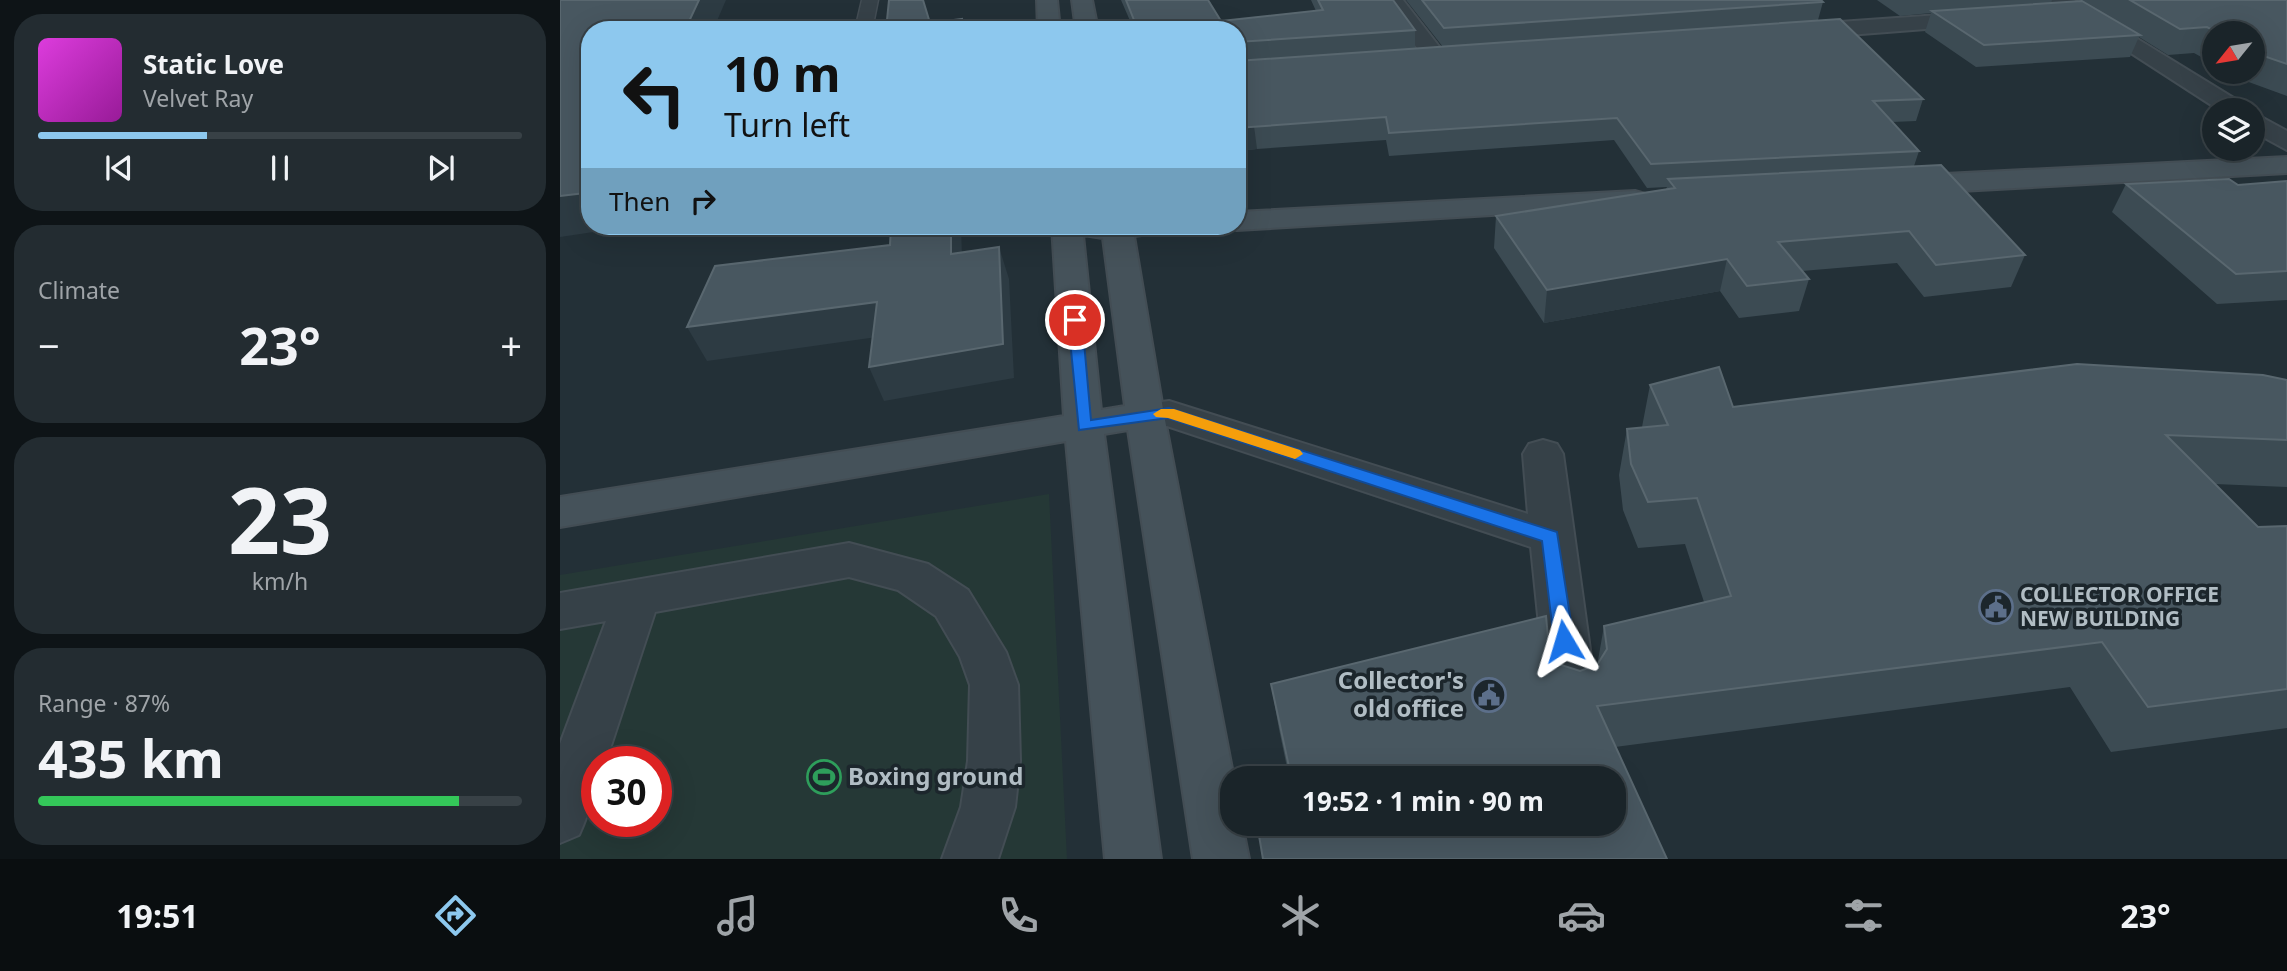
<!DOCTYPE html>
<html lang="en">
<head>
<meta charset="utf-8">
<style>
  :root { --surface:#1a2429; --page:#232c31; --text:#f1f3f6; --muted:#9fa4a8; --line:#384146; --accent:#8dc8ee }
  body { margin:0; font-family:"Noto Sans",sans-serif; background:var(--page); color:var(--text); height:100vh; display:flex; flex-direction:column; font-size:26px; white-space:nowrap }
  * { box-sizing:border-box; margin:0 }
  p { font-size:23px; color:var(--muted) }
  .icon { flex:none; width:38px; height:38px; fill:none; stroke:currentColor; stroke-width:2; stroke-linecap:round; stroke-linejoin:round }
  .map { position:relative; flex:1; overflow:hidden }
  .details { display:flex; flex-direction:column; gap:14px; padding:14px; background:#0e1417; width:560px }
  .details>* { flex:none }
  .guide { position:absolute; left:21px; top:21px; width:665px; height:214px; border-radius:28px; box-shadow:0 7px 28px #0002,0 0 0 2px var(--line); background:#8dc8ee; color:#111; overflow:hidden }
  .needle { width:46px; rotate:240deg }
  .buttons { position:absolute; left:1642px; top:21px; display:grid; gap:14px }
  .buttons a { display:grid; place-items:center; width:63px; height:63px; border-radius:50%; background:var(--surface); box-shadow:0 7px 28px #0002,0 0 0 2px var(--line); font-size:35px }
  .speed { position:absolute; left:21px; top:746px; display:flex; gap:14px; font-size:35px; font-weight:700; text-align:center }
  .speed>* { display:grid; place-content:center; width:91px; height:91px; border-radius:50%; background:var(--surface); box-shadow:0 7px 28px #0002,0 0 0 2px var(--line); line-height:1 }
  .speed .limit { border:10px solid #d22; background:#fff; color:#111 }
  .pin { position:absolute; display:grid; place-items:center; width:60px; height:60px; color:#fff; margin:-30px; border:4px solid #fff; border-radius:50%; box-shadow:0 2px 7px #0007 }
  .me { position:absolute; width:77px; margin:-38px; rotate:353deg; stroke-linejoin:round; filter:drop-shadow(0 0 5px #0008) }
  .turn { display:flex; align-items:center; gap:24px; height:147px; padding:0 28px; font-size:32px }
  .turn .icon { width:91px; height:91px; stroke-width:2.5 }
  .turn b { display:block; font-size:49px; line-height:60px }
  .then { display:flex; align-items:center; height:66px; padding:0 28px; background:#0003; gap:14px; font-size:26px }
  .big { font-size:52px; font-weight:700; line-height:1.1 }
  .details .card { flex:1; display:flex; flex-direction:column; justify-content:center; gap:10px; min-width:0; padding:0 24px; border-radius:28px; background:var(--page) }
  .details .dial { align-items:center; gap:0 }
  .dial b { font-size:91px; line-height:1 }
  .song { display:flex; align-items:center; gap:21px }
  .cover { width:84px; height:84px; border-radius:10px; background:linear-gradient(135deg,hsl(300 70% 55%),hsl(300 70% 35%)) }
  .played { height:7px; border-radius:4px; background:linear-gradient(90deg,var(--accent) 35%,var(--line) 35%) }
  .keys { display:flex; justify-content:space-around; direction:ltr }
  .heat { display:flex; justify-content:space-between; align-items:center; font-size:38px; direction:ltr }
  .charge { height:10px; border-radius:5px; background:linear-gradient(90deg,#34c759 87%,var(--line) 0) }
  .trip { position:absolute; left:660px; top:766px; width:406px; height:70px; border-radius:28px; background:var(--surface); box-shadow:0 7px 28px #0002,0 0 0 2px var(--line); font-weight:700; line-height:70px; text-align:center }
  .menu { display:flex; height:112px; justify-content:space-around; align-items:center; background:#0a0e10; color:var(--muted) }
  .menu .icon { width:49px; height:49px }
  .menu .selected { color:var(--accent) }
  .menu b { font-size:32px; color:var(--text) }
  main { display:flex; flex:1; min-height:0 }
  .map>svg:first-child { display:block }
</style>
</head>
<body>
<main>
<section class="details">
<div class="card">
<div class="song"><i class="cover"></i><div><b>Static Love</b><p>Velvet Ray</p></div></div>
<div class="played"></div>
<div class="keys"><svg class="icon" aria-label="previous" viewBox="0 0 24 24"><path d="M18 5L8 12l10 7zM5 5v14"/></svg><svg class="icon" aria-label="pause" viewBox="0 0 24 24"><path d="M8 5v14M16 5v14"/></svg><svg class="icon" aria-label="next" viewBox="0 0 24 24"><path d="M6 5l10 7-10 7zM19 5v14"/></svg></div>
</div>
<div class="card"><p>Climate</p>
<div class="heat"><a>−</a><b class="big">23°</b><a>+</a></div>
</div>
<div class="card dial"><b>23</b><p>km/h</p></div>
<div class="card"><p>Range · 87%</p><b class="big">435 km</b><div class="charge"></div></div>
</section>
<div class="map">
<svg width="1727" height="859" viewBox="0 0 1727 859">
  <rect width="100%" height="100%" fill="#233037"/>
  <!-- green -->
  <path fill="#253836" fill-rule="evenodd" d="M 489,494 L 507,859 L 0,859 L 0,575 ZM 37,761 L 96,761 L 96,821 L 37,821 Z"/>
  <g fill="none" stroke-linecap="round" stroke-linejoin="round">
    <!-- lane casing -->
    <g stroke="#434d54" stroke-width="3">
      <polygon id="lane" points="302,0 318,0 312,30 295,30"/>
    </g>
    <!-- street casing -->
    <g stroke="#434d54" stroke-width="4">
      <g id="street">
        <polygon points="822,0 843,0 888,58 884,63 868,63"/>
        <polygon points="1489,0 1514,0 1685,105 1689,110 1659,110"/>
        <polygon points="1422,12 1430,14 1433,19 1430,24 1237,39 1226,32 1237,25"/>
        <polygon points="1692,112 1727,131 1727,150 1692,131"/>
        <polygon points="609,401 968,514 963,454 969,444 983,440 997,444 1003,454 1036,693 1028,708 1011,714 994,708 986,693 971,547 607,426 585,427 572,424 566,415 572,406"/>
        <path d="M 289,543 L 368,564 L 408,590 L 446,652 L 458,685 L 460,761 L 455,807 L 438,859 L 382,859 L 401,807 L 408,761 L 410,685 L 400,657 L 376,616 L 338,590 L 289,577 L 95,612 L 46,761 L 37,761 C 37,789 30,810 19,835 L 0,843 L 0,744 L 46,621 L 0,629 L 0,593 Z"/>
      </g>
    </g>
    <!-- secondary casing -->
    <g stroke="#434d54" stroke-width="4">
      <g id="secondary">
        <polygon points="477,0 497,0 500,30 478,30"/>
        <polygon points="512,0 532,0 538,30 516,30"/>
        <polygon points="1727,157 1727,173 1345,194 1335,191 1331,185 1335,179 1345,176"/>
        <polygon points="1075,191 1085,194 1090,200 1085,206 677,230 665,226 677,226 677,212"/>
        <path d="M 492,226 L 609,226 L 605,232 L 574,236 L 604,415 L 674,779 L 672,824 L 682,824 L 689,859 L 633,859 L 568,430 L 544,434 L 601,859 L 545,859 L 506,441 L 0,527 L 0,497 L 504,416 ZM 523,235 L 543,238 L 565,406 L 541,410 Z"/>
      </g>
    </g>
    <!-- lane -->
    <use href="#lane" fill="#364148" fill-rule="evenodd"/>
    <!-- street -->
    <use href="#street" fill="#364148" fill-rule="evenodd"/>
    <!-- secondary -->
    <use href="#secondary" fill="#45525a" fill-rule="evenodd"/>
  </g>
  <!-- wall -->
  <g fill="#3c4b53">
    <polygon points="561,0 648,0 661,21 756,11 751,0 833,0 855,30 855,49 883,47 846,0 1261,0 1263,2 1258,20 1363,99 1356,121 1332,122 1359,151 1354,166 1465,255 1451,287 1364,297 1337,263 1242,271 1249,279 1239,311 1179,318 1160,291 984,323 934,248 936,216 1106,189 1107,187 1087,188 1054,140 829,156 826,140 697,149 677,151 677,30 574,30"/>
    <polygon points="1317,0 1492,0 1491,3 1520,1 1518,0 1727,0 1727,96 1675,77 1666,72 1692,72 1692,33 1654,33 1654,64 1634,53 1608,55 1579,37 1570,57 1416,67 1365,32 1371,13 1340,16"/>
    <polygon points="1727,181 1727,300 1657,304 1552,212 1566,184 1678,185"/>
    <polygon points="1727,380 1727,487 1655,484 1698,527 1727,526 1727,728 1551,752 1510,687 1055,747 729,777 719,729 711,684 989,648 998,664 1020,671 1037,666 1044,626 1144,602 1125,544 1078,548 1063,510 1059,475 1067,429 1082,427 1090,385 1173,407"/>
  </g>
  <!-- shaded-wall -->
  <g fill="#2d3b43">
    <polygon points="139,0 166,0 153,30 125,30"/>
    <polygon points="402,19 405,30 401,30"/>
    <polygon points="694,126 697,149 677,151 677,128"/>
    <polygon points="30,183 30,226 49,226 47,230 0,237 0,196"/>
    <polygon points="391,226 401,226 403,287 391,254"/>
    <polygon points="439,247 449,279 454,378 324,401 309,367"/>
    <polygon points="1167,259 1160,291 984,323 987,290"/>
    <polygon points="317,302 331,335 147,361 127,327"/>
  </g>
  <!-- building -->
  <g fill="#485760" stroke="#59676f" stroke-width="2">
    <polygon points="0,0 139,0 125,30 30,30 30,183 25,193 0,196"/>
    <polygon points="329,0 363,0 370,23 402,19 401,30 326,30"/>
    <polygon points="566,0 648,0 661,21 763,10 758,0 833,0 855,30 677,42 677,30 578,30"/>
    <polygon points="862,0 1261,0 1263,2 884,28"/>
    <polygon points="1570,0 1727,0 1727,64 1692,52 1692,33 1658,33 1647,27 1620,29"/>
    <polygon points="1522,1 1580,35 1424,45 1372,11"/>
    <polygon points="1280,19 1363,99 1313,101 1359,151 1091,164 1057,118 829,133 826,117 677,128 677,61"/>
    <polygon points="1381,165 1465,255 1376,265 1349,231 1218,242 1249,279 1187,286 1167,259 987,290 936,216 1115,188 1108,179"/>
    <polygon points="1669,179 1678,185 1727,181 1727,271 1676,274 1566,184"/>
    <polygon points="331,226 391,226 391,254 439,247 443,344 309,367 317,302 127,327 155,266 330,245"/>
    <polygon points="1517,364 1703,375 1727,380 1727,440 1606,435 1698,527 1727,526 1727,689 1588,707 1542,642 1037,706 1107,859 703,859 697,824 1054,824 1054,779 726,779 731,776 711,684 986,616 989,648 998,664 1020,671 1037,665 1047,649 1044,626 1171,596 1137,498 1088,502 1071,464 1067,429 1108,425 1090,385 1159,367 1173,407"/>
  </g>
  <!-- route -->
  <polygon fill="#1a73e8" stroke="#114b97" stroke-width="2" points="515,316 522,320 531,420 609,408 997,532 1014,641 1011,647 997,647 994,641 982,541 608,418 519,430 508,320"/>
  <!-- slow -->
  <polygon fill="#f59e0b" points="601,409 614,409 740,450 743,454 735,459 608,418 596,417 593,414"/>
  <!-- icons -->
  <defs>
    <g id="civic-ring" transform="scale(1.75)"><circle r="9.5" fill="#1c262c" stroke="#5c6f8a" stroke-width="1.5"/><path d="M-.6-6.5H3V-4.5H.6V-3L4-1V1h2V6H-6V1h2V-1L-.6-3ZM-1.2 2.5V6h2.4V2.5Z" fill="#5c6f8a"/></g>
    <g id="stadium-ring" transform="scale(1.75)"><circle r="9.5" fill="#1c262c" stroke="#2e9e5b" stroke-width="1.5"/><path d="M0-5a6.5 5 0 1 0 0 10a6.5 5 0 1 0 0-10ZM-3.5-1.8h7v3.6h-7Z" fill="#2e9e5b"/></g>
  </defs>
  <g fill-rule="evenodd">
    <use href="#civic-ring" x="1436" y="607"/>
    <use href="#civic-ring" x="929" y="695"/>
    <use href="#stadium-ring" x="264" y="777"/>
  </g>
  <g text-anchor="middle" stroke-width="7" stroke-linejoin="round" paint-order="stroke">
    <!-- poi labels -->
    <g font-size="21" font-weight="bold" fill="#b1bdc4" stroke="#1c262c" text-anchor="start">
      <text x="1460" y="602">COLLECTOR OFFICE<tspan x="1460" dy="24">NEW BUILDING</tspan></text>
    </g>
    <!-- near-poi labels -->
    <g font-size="24" font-weight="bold" fill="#b1bdc4" stroke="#1c262c" text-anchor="end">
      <text x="904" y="689">Collector's<tspan x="904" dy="28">old office</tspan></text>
      <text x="288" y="785" text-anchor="start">Boxing ground</text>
    </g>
  </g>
</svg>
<div class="buttons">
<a><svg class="needle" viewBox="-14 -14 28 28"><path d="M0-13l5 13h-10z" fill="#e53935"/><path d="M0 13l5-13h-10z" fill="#9fa4a8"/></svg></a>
<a><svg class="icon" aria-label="layers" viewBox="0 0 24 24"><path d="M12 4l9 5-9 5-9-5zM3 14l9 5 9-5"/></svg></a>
</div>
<div class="speed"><div class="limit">30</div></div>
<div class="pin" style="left:515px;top:320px;background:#d93025"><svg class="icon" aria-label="arrive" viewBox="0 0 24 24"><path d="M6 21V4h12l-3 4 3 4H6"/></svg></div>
<svg class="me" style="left:1004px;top:641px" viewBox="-20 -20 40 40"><path d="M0-17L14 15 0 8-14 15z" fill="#1a73e8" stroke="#fff" stroke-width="4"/></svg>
<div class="trip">19:52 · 1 min · 90 m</div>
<div class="guide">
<div class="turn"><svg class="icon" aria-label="left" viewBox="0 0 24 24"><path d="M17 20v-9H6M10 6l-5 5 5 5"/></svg><div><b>10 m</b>Turn left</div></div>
<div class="then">Then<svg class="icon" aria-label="right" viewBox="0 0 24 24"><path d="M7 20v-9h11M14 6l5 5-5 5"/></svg></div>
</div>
</div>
</main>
<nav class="menu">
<b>19:51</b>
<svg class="icon selected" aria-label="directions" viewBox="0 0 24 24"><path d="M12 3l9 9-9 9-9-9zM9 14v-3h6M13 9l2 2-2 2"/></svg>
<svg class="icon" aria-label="music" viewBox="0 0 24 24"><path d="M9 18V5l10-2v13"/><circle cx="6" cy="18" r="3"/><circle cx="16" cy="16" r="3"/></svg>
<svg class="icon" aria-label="phone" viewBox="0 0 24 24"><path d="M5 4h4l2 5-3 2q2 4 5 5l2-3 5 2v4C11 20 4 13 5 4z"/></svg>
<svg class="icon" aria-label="climate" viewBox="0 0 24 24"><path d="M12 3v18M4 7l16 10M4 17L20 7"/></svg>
<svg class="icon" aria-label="car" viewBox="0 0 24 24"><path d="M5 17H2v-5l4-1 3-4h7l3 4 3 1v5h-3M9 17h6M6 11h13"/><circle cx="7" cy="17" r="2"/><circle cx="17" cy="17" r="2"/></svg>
<svg class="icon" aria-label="filters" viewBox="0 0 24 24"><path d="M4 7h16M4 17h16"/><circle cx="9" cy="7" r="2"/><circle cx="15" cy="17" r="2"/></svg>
<b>23°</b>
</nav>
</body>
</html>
